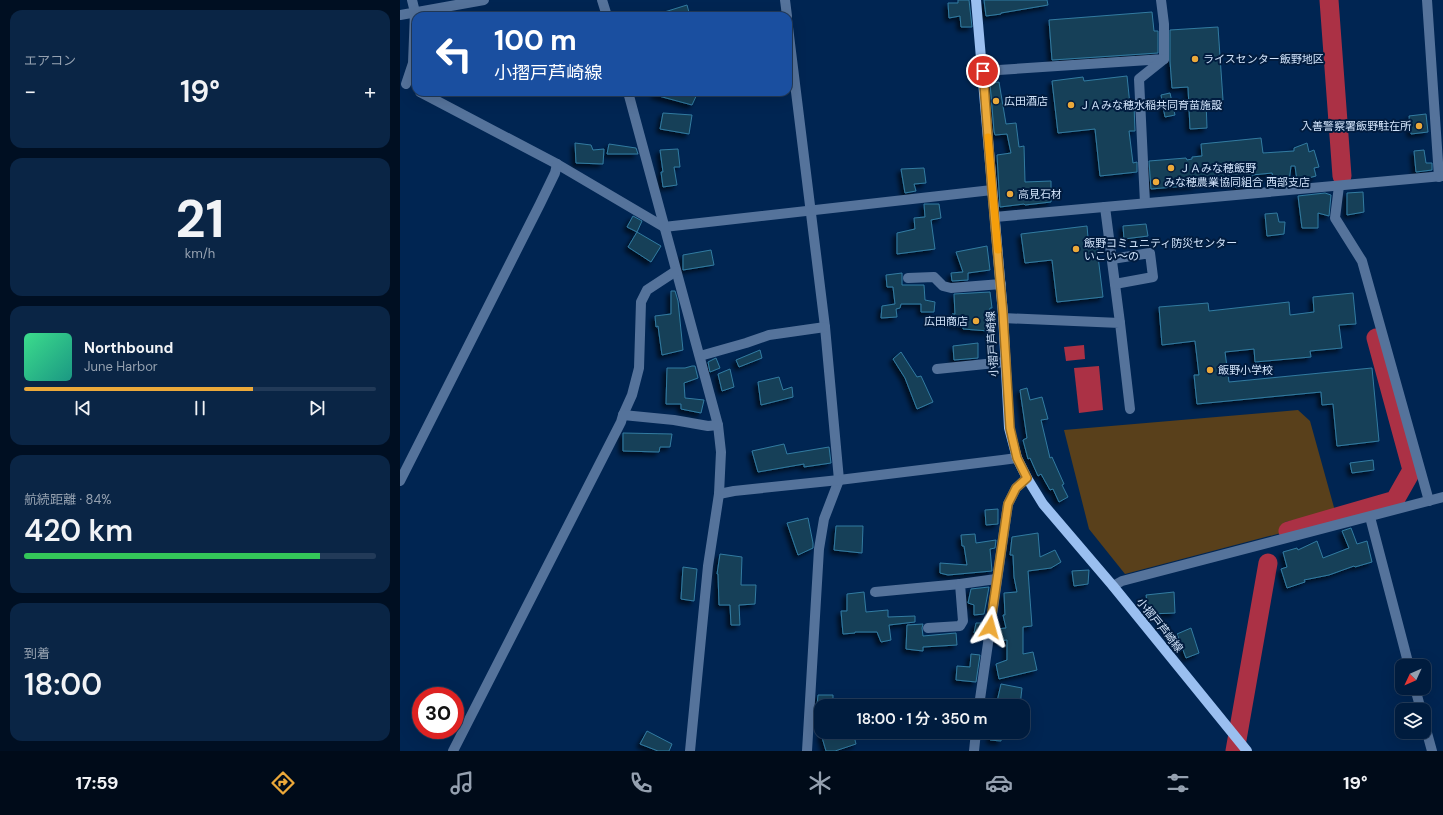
<!DOCTYPE html>
<html lang="ja">
<head>
<meta charset="utf-8">
<style>
  :root { --surface:#001c3e; --page:#0a2545; --text:#f1f3f6; --muted:#95a1b0; --line:#223a58; --accent:#eca93a }
  body { margin:0; font-family:"DM Sans","Noto Sans JP",sans-serif; background:var(--page); color:var(--text); height:100vh; display:flex; flex-direction:column; font-size:15px; white-space:nowrap }
  * { box-sizing:border-box; margin:0 }
  p { font-size:13px; color:var(--muted) }
  .icon { flex:none; width:22px; height:22px; fill:none; stroke:currentColor; stroke-width:2; stroke-linecap:round; stroke-linejoin:round }
  .map { position:relative; flex:1; overflow:hidden }
  .side { display:flex; flex-direction:column; gap:10px; padding:10px; background:#000f22; width:400px }
  .side>* { flex:none }
  .banner { position:absolute; left:12px; top:12px; width:380px; height:84px; border-radius:12px; box-shadow:0 4px 16px #0002,0 0 0 1px var(--line); background:#1a4fa0; color:#fff; overflow:hidden }
  .needle { width:26px; rotate:226deg }
  .tools { position:absolute; left:995px; top:659px; display:grid; gap:8px }
  .tools a { display:grid; place-items:center; width:36px; height:36px; border-radius:8px; background:var(--surface); box-shadow:0 4px 16px #0002,0 0 0 1px var(--line); font-size:20px }
  .speed { position:absolute; left:12px; top:687px; display:flex; gap:8px; font-size:20px; font-weight:700; text-align:center }
  .speed>* { display:grid; place-content:center; width:52px; height:52px; border-radius:50%; background:var(--surface); box-shadow:0 4px 16px #0002,0 0 0 1px var(--line); line-height:1 }
  .speed .limit { border:6px solid #d22; background:#fff; color:#111 }
  .pin { position:absolute; display:grid; place-items:center; width:34px; height:34px; color:#fff; margin:-17px; border:2px solid #fff; border-radius:50%; box-shadow:0 1px 4px #0007 }
  .me { position:absolute; width:44px; margin:-22px; rotate:8deg; stroke-linejoin:round; filter:drop-shadow(0 0 3px #0008) }
  .turn { display:flex; align-items:center; gap:14px; height:84px; padding:0 16px; font-size:18px }
  .turn .icon { width:52px; height:52px; stroke-width:2.5 }
  .turn b { display:block; font-size:28px; line-height:34px }
  .big { font-size:30px; font-weight:600; line-height:1.1 }
  .side .tile { flex:1; display:flex; flex-direction:column; justify-content:center; gap:6px; min-width:0; padding:0 14px; border-radius:12px; background:var(--page) }
  .side .dial { align-items:center; gap:0 }
  .dial b { font-size:52px; line-height:1 }
  .song { display:flex; align-items:center; gap:12px }
  .cover { width:48px; height:48px; border-radius:6px; background:linear-gradient(135deg,hsl(150 70% 55%),hsl(170 70% 35%)) }
  .played { height:4px; border-radius:2px; background:linear-gradient(90deg,var(--accent) 65%,var(--line) 65%) }
  .keys { display:flex; justify-content:space-around; direction:ltr }
  .heat { display:flex; justify-content:space-between; align-items:center; font-size:22px; direction:ltr }
  .charge { height:6px; border-radius:3px; background:linear-gradient(90deg,#34c759 84%,var(--line) 0) }
  .trip { position:absolute; left:414px; top:699px; width:216px; height:40px; border-radius:12px; background:var(--surface); box-shadow:0 4px 16px #0002,0 0 0 1px var(--line); font-weight:600; line-height:40px; text-align:center }
  .tabs { display:flex; height:64px; justify-content:space-around; align-items:center; background:#000b19; color:var(--muted) }
  .tabs .icon { width:28px; height:28px }
  .tabs .selected { color:var(--accent) }
  .tabs b { font-size:18px; color:var(--text) }
  main { display:flex; flex:1; min-height:0 }
  .map>svg:first-child { display:block }
</style>
</head>
<body>
<main>
<section class="side">
<div class="tile"><p>エアコン</p>
<div class="heat"><a>−</a><b class="big">19°</b><a>+</a></div>
</div>
<div class="tile dial"><b>21</b><p>km/h</p></div>
<div class="tile">
<div class="song"><i class="cover"></i><div><b>Northbound</b><p>June Harbor</p></div></div>
<div class="played"></div>
<div class="keys"><svg class="icon" aria-label="previous" viewBox="0 0 24 24"><path d="M18 5L8 12l10 7zM5 5v14"/></svg><svg class="icon" aria-label="pause" viewBox="0 0 24 24"><path d="M8 5v14M16 5v14"/></svg><svg class="icon" aria-label="next" viewBox="0 0 24 24"><path d="M6 5l10 7-10 7zM19 5v14"/></svg></div>
</div>
<div class="tile"><p>航続距離 · 84%</p><b class="big">420 km</b><div class="charge"></div></div>
<div class="tile"><p>到着</p><b class="big">18:00</b></div>
</section>
<div class="map">
<svg width="1043" height="751" viewBox="0 0 1043 751">
  <defs>
    <filter id="shadow"><feDropShadow dx="-3.5" dy="3.5" stdDeviation="2" flood-color="#0009"/></filter>
  </defs>
  <rect width="100%" height="100%" fill="#002552"/>
  <!-- green -->
  <polygon fill="#59401b" points="898,410 910,421 935,511 885,522 881,533 725,574 689,529 664,430"/>
  <!-- water -->
  <g fill="#ab3145">
    <polygon points="684,345 685,359 666,361 664,347"/>
    <polygon points="699,366 703,410 679,413 674,368"/>
  </g>
  <g fill="none" stroke-linecap="round" stroke-linejoin="round">
    <!-- river -->
    <g stroke="#ab3145" stroke-width="19">
      <polyline points="929,0 942,176"/>
      <polyline points="888,531 995,500 1012,470 976,338"/>
      <polyline points="835,751 868,563"/>
    </g>
  </g>
  <!-- building -->
  <g fill="#134158" stroke="#337ba1" filter="url(#shadow)">
    <polygon points="558,0 569,0 572,27 561,27 560,16 549,18 548,3 558,3"/>
    <polygon points="584,0 647,0 648,5 601,13 601,14 586,16"/>
    <polygon points="287,5 290,16 258,16 258,14"/>
    <polygon points="752,12 754,31 758,31 758,53 652,60 649,20"/>
    <polygon points="818,27 823,100 806,101 807,128 790,129 788,87 772,88 770,61 770,30"/>
    <polygon points="727,76 730,105 734,105 735,131 729,131 733,163 737,162 737,172 700,176 695,129 658,133 652,81 683,77 684,81"/>
    <polygon points="599,82 606,124 616,123 619,147 624,146 625,182 651,181 651,202 625,205 624,204 600,207 597,155 611,153 607,134 595,135 594,131 590,83"/>
    <polygon points="255,92 298,92 292,105 255,95"/>
    <polygon points="770,93 775,115 765,117 761,95"/>
    <polygon points="263,113 292,115 289,134 260,129"/>
    <polygon points="1026,114 1028,132 1011,134 1009,116"/>
    <polygon points="861,138 863,153 894,151 894,148 907,143 909,152 914,150 919,167 914,168 916,176 897,181 895,166 891,166 889,182 875,184 872,173 852,175 852,186 836,188 836,176 795,180 796,185 751,189 749,161 786,158 787,160 792,159 792,157 802,156 801,144"/>
    <polygon points="175,143 191,145 193,150 204,149 203,164 176,163"/>
    <polygon points="209,144 236,148 238,154 207,154"/>
    <polygon points="278,149 280,167 274,167 277,185 263,187 261,172 263,172 260,150"/>
    <polygon points="1024,150 1026,163 1032,163 1032,170 1016,172 1014,151"/>
    <polygon points="524,168 526,183 514,184 516,191 505,193 501,169"/>
    <polygon points="963,192 964,212 947,215 947,193"/>
    <polygon points="925,193 931,195 929,216 918,213 918,228 902,228 898,196"/>
    <polygon points="524,204 539,204 541,218 531,220 535,249 497,254 497,233 515,229 514,218 525,217"/>
    <polygon points="877,213 879,222 885,222 884,234 867,236 865,214"/>
    <polygon points="233,216 242,221 237,232 227,227"/>
    <polygon points="746,224 748,236 724,239 723,226"/>
    <polygon points="687,226 689,249 697,248 703,297 657,302 652,260 625,263 621,234"/>
    <polygon points="237,232 261,246 251,262 228,247"/>
    <polygon points="587,246 590,270 568,273 568,280 552,281 551,273 563,272 556,252"/>
    <polygon points="311,250 314,265 283,270 283,255"/>
    <polygon points="502,273 502,285 524,285 525,300 535,302 534,312 521,312 521,304 501,304 500,308 496,309 497,317 481,318 482,306 495,304 493,287 487,287 486,275"/>
    <polygon points="271,291 275,291 278,301 283,350 262,355 258,326 256,327 255,316 271,314"/>
    <polygon points="590,292 592,308 590,308 589,331 563,329 563,325 552,325 552,314 555,314 554,294"/>
    <polygon points="953,293 956,324 939,325 942,348 910,351 911,357 855,362 854,349 825,352 829,382 972,368 979,441 937,446 933,404 922,405 921,392 797,404 794,375 799,375 795,341 762,345 759,307 808,303 809,311 889,302 890,315 914,312 913,297"/>
    <polygon points="578,343 578,358 554,360 553,346"/>
    <polygon points="360,350 362,358 339,367 336,360"/>
    <polygon points="501,352 517,377 521,376 533,402 517,409 505,378 493,359"/>
    <polygon points="316,358 320,368 310,372 308,362"/>
    <polygon points="292,366 295,366 298,378 284,383 285,398 304,400 301,413 281,409 281,404 266,404 267,368 285,368"/>
    <polygon points="330,369 334,387 322,391 318,374"/>
    <polygon points="379,377 383,390 392,387 393,397 361,405 358,382"/>
    <polygon points="627,388 630,400 642,397 648,419 641,420 650,458 652,457 664,484 662,485 668,497 659,502 653,489 650,490 641,474 638,476 630,458 628,459 623,440 627,438 620,390"/>
    <polygon points="223,433 272,434 270,447 260,447 259,452 223,451"/>
    <polygon points="384,444 387,454 429,447 431,463 404,467 404,464 358,472 352,451"/>
    <polygon points="973,460 974,470 952,473 950,463"/>
    <polygon points="598,509 598,524 586,525 585,510"/>
    <polygon points="408,518 413,543 413,548 398,555 387,523"/>
    <polygon points="436,526 463,526 462,553 434,550"/>
    <polygon points="951,528 957,544 967,541 972,562 955,567 954,566 929,575 904,580 905,582 887,588 881,569 887,567 883,552 897,548 898,550 917,541 923,558 949,548 942,531"/>
    <polygon points="638,533 640,557 655,550 661,562 651,568 628,571 632,626 623,627 623,654 633,652 637,670 599,679 596,664 607,660 607,640 596,641 597,629 606,628 603,615 605,615 604,593 617,592 614,577 613,555 610,555 612,537"/>
    <polygon points="575,534 576,543 596,540 595,548 590,549 592,571 548,575 540,573 540,563 567,565 564,546 562,546 561,535"/>
    <polygon points="320,554 342,557 341,585 356,585 355,604 339,605 340,625 331,625 330,605 319,605 318,574 317,574"/>
    <polygon points="283,567 297,569 294,601 281,599"/>
    <polygon points="689,570 688,584 674,586 672,571"/>
    <polygon points="589,587 584,614 574,615 574,605 568,603 571,589"/>
    <polygon points="464,592 466,612 488,610 488,617 515,616 515,622 489,625 491,640 481,642 477,632 455,632 455,633 443,634 441,611 447,611 447,594"/>
    <polygon points="774,592 775,613 749,614 746,595"/>
    <polygon points="576,623 584,623 583,634 574,633"/>
    <polygon points="523,624 522,628 523,636 556,633 557,645 523,647 523,651 506,649 507,625"/>
    <polygon points="791,628 799,653 786,658 777,634"/>
    <polygon points="571,654 580,655 576,682 556,680 557,666 570,667"/>
    <polygon points="601,684 622,688 620,706 608,702 606,706 596,706"/>
    <polygon points="418,695 433,695 433,706 417,706"/>
    <polygon points="247,731 272,744 269,751 258,751 240,744"/>
    <polygon points="428,732 453,732 456,744 435,751 426,751 421,734"/>
    <polygon points="592,732 602,732 601,741 590,740"/>
  </g>
  <g fill="none" stroke-linecap="round" stroke-linejoin="round">
    <!-- minor -->
    <g stroke="#55739b" stroke-width="10">
      <polyline points="202,0 207,16"/>
      <polyline points="385,0 387,16"/>
      <polyline points="1027,0 1039,177"/>
      <polyline points="0,15 84,0"/>
      <polyline points="388,27 425,327 439,480 424,519 419,549 407,751"/>
      <polyline points="583,71 764,59 764,24 761,0"/>
      <polyline points="6,84 13,63 15,12 12,0"/>
      <polyline points="20,92 157,164 264,227 592,190"/>
      <polyline points="228,92 318,425 321,452 319,494 308,566 290,751"/>
      <polyline points="939,186 935,218 962,261 1029,501"/>
      <polyline points="745,203 739,79 764,59"/>
      <polyline points="705,207 720,323"/>
      <polyline points="595,217 1043,176"/>
      <polyline points="712,259 750,253 753,277 715,284"/>
      <polyline points="508,278 534,277 543,286 551,288 601,284"/>
      <polyline points="603,318 720,323 730,409"/>
      <polyline points="300,356 346,343 369,335 425,327"/>
      <polyline points="537,369 605,362"/>
      <polyline points="223,415 232,395 239,368 241,302 247,290 276,271"/>
      <polyline points="0,481 140,204 155,173 157,164"/>
      <polyline points="319,494 334,491 439,480 602,460 617,458"/>
      <polyline points="970,517 1009,666"/>
      <polyline points="713,586 722,581 1043,497"/>
      <polyline points="475,592 560,584"/>
      <polyline points="528,628 560,626 563,621 560,584 596,579"/>
      <polyline points="1015,688 1021,710"/>
      <polyline points="579,706 608,504 616,488 627,478"/>
      <polyline points="1024,722 1032,751"/>
      <polyline points="53,751 221,422 223,415 274,420 308,426 318,425"/>
      <polyline points="574,751 576,732"/>
    </g>
    <!-- major -->
    <polyline stroke="#9abff0" stroke-width="10" points="576,0 603,314 609,428 617,458 627,478 643,504 713,586 847,751"/>
  </g>
  <g fill="none" stroke-linecap="round" stroke-linejoin="round">
    <!-- route casing -->
    <g stroke="#996e26" stroke-width="10">
      <polyline id="route" points="583,71 592,190 603,314 610,428 617,458 627,478 616,488 608,504 590,627"/>
    </g>
    <!-- route -->
    <use href="#route" stroke="#eca93a" stroke-width="7"/>
    <!-- slow -->
    <polyline stroke="#f59e0b" stroke-width="7" points="588,137 598,250"/>
  </g>
  <!-- markers -->
  <g fill="#eca93a" stroke="#011c3f" stroke-width="1.5">
    <circle cx="795" cy="59" r="4"/>
    <circle cx="596" cy="101" r="4"/>
    <circle cx="671" cy="105" r="4"/>
    <circle cx="1019" cy="126" r="4"/>
    <circle cx="771" cy="168" r="4"/>
    <circle cx="756" cy="182" r="4"/>
    <circle cx="610" cy="194" r="4"/>
    <circle cx="676" cy="249" r="4"/>
    <circle cx="576" cy="321" r="4"/>
    <circle cx="810" cy="370" r="4"/>
  </g>
  <g text-anchor="middle" stroke-width="4" stroke-linejoin="round" paint-order="stroke">
    <!-- poi labels -->
    <g font-size="11" fill="#d2e4fb" stroke="#011c3f" text-anchor="start">
      <text x="803" y="63">ライスセンター飯野地区</text>
      <text x="604" y="105">広田酒店</text>
      <text x="679" y="109">ＪＡみな穂水稲共同育苗施設</text>
      <text x="1011" y="130" text-anchor="end">入善警察署飯野駐在所</text>
      <text x="779" y="172">ＪＡみな穂飯野</text>
      <text x="764" y="186">みな穂農業協同組合 西部支店</text>
      <text x="618" y="198">高見石材</text>
      <text x="684" y="247">飯野コミュニティ防災センター<tspan x="684" dy="13">いこい～の</tspan></text>
      <text x="568" y="325" text-anchor="end">広田商店</text>
      <text x="818" y="374">飯野小学校</text>
    </g>
    <!-- street labels -->
    <g font-size="11" fill="#d2e4fb" stroke="#011c3f">
      <text transform="translate(592 344) rotate(-93)" y="4">小摺戸芦崎線</text>
      <text transform="translate(760 625) rotate(51)" y="4">小摺戸芦崎線</text>
    </g>
  </g>
</svg>
<div class="tools">
<a><svg class="needle" viewBox="-14 -14 28 28"><path d="M0-13l5 13h-10z" fill="#e53935"/><path d="M0 13l5-13h-10z" fill="#95a1b0"/></svg></a>
<a><svg class="icon" aria-label="layers" viewBox="0 0 24 24"><path d="M12 4l9 5-9 5-9-5zM3 14l9 5 9-5"/></svg></a>
</div>
<div class="speed"><div class="limit">30</div></div>
<div class="pin" style="left:583px;top:71px;background:#d93025"><svg class="icon" aria-label="arrive" viewBox="0 0 24 24"><path d="M6 21V4h12l-3 4 3 4H6"/></svg></div>
<svg class="me" style="left:590px;top:627px" viewBox="-20 -20 40 40"><path d="M0-17L14 15 0 8-14 15z" fill="#eca93a" stroke="#fff" stroke-width="4"/></svg>
<div class="trip">18:00 · 1 分 · 350 m</div>
<div class="banner">
<div class="turn"><svg class="icon" aria-label="left" viewBox="0 0 24 24"><path d="M17 20v-9H6M10 6l-5 5 5 5"/></svg><div><b>100 m</b>小摺戸芦崎線</div></div>
</div>
</div>
</main>
<nav class="tabs">
<b>17:59</b>
<svg class="icon selected" aria-label="directions" viewBox="0 0 24 24"><path d="M12 3l9 9-9 9-9-9zM9 14v-3h6M13 9l2 2-2 2"/></svg>
<svg class="icon" aria-label="music" viewBox="0 0 24 24"><path d="M9 18V5l10-2v13"/><circle cx="6" cy="18" r="3"/><circle cx="16" cy="16" r="3"/></svg>
<svg class="icon" aria-label="phone" viewBox="0 0 24 24"><path d="M5 4h4l2 5-3 2q2 4 5 5l2-3 5 2v4C11 20 4 13 5 4z"/></svg>
<svg class="icon" aria-label="climate" viewBox="0 0 24 24"><path d="M12 3v18M4 7l16 10M4 17L20 7"/></svg>
<svg class="icon" aria-label="car" viewBox="0 0 24 24"><path d="M5 17H2v-5l4-1 3-4h7l3 4 3 1v5h-3M9 17h6M6 11h13"/><circle cx="7" cy="17" r="2"/><circle cx="17" cy="17" r="2"/></svg>
<svg class="icon" aria-label="filters" viewBox="0 0 24 24"><path d="M4 7h16M4 17h16"/><circle cx="9" cy="7" r="2"/><circle cx="15" cy="17" r="2"/></svg>
<b>19°</b>
</nav>
</body>
</html>
